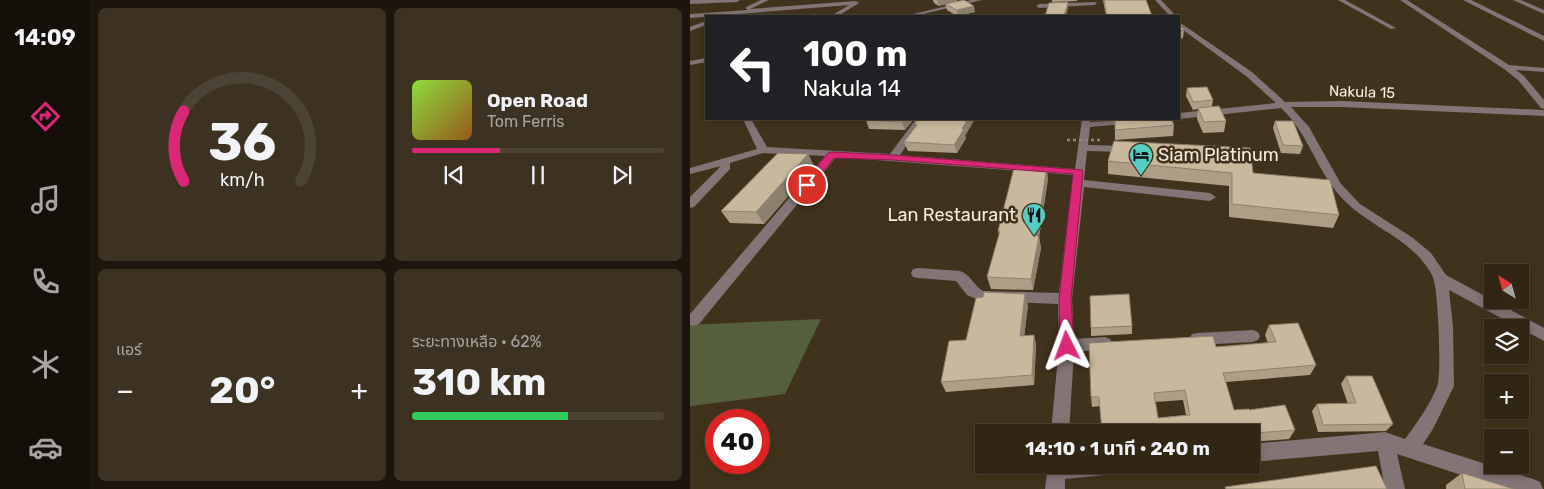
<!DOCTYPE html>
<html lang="th">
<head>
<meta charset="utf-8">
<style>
  :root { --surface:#312614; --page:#3d3222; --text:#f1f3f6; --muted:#a8a5a0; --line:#4c4334; --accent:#db2777 }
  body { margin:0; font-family:Rubik,"Noto Sans Thai",sans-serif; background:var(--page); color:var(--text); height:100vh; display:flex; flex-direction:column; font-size:19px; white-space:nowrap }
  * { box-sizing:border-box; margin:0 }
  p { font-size:16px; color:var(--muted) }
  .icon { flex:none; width:28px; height:28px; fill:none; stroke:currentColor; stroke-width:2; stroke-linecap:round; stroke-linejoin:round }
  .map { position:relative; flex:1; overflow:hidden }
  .details { display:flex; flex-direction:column; gap:8px; padding:8px; background:#1b150b; width:600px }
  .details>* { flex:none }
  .hud { position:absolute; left:15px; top:15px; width:475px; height:105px; border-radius:0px; box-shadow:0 2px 8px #0003,0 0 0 1px var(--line); background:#202124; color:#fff; overflow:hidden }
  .needle { width:32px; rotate:323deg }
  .tools { position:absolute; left:794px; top:264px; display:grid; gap:10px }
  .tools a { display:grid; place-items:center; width:45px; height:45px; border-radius:0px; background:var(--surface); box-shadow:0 2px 8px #0003,0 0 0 1px var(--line); font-size:25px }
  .speed { position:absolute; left:15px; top:409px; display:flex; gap:10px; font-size:25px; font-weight:700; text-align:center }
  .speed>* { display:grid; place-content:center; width:65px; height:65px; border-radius:50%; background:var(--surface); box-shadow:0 2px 8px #0003,0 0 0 1px var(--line); line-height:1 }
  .speed .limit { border:8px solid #d22; background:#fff; color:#111 }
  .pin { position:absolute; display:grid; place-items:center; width:42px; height:42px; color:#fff; margin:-21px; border:2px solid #fff; border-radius:50%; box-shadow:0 1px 5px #0007 }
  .me { position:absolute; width:55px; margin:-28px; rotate:357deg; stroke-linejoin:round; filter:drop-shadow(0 0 4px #0008) }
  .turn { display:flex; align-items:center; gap:18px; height:105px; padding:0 15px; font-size:22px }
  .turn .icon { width:65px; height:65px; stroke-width:2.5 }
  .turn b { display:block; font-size:35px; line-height:42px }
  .big { font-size:38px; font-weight:700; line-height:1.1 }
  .details .card { flex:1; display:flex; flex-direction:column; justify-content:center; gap:8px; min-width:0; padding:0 18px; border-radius:8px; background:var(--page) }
  .details .dial { align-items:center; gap:0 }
  .dial svg { height:130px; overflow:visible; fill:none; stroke:var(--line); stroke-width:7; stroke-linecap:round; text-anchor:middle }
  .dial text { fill:var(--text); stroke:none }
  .song { display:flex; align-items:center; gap:15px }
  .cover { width:60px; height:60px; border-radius:8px; background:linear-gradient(135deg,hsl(90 70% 55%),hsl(30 70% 35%)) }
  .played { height:5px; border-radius:2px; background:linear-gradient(90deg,var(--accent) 35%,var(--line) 35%) }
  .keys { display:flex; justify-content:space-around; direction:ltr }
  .heat { display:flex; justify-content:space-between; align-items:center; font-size:28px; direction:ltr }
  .charge { height:8px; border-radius:4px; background:linear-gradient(90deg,#34c759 62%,var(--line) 0) }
  .details .tiles { flex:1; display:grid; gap:8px; grid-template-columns:repeat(2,1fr) }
  .trip { position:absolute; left:285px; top:424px; width:285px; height:50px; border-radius:0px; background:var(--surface); box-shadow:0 2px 8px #0003,0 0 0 1px var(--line); font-weight:700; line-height:50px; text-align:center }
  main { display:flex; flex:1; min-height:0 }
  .dock { display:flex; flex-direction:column; width:90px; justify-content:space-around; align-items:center; background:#140f08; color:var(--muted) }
  .dock .icon { width:35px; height:35px }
  .dock .current { color:var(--accent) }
  .dock b { font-size:22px; color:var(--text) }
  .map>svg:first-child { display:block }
</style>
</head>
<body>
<main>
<nav class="dock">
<b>14:09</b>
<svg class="icon current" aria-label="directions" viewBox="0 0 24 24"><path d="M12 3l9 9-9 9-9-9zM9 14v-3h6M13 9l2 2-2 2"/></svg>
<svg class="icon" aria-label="music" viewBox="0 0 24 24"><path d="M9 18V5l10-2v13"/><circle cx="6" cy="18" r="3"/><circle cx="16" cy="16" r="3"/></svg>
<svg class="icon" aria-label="phone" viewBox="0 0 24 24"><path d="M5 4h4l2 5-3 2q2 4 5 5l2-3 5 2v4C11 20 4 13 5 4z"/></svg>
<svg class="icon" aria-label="climate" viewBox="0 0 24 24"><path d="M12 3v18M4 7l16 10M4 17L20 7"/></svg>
<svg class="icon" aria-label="car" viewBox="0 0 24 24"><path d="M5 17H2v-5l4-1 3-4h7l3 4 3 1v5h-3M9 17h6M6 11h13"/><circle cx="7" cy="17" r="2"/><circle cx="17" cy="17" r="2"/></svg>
</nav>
<section class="details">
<div class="tiles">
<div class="card dial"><svg viewBox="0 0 100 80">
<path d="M14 69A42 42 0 1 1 86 69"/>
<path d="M14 69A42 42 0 0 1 14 26" stroke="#db2777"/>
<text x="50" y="56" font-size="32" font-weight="700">36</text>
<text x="50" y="72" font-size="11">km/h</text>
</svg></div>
<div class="card">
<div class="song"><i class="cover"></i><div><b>Open Road</b><p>Tom Ferris</p></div></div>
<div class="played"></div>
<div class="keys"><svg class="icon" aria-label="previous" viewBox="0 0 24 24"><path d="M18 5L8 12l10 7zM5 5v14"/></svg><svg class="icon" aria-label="pause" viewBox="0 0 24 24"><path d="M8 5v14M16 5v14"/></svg><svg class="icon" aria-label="next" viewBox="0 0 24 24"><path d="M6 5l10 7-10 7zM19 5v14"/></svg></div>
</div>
<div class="card"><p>แอร์</p>
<div class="heat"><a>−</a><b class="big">20°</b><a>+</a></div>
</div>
<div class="card"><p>ระยะทางเหลือ · 62%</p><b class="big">310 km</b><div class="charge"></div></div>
</div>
</section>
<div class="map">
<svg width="854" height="489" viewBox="0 0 854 489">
  <rect width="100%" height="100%" fill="#41331b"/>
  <!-- green -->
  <polygon fill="#565f3b" points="131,319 95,394 0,406 0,325"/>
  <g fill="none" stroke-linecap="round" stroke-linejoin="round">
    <!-- minor -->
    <g fill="#837475" fill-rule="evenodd">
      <polygon points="0,0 50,0 47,2 0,4"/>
      <polygon points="71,0 79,0 60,9 166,1 169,3 148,16 141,16 159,5 0,18 0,14 57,10 56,7"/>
      <polygon points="281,0 292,0 225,16 215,16"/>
      <polygon points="465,0 471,0 486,16 480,16"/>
      <polygon points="648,0 655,0 706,28 701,29"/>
      <polygon points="710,0 717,0 819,65 854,68 854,72 826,70 834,76 854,100 854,109 851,108 828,80 814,69"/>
      <polygon points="773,0 781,0 854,36 854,41"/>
      <polygon points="823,0 831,0 854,10 854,14"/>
      <polygon points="407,2 405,5 349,8 346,6 349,4"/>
      <polygon points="382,14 404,14 407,16 379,16"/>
      <polygon points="16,21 16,25 0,31 0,27"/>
      <path d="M 489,22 L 562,72 L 595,102 L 652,101 L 854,110 L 854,116 L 652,107 L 601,107 L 619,127 L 651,184 L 670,204 L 723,238 L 741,253 L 756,275 L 854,328 L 854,341 L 759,290 L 763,327 L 764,386 L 743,429 L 733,444 L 843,479 L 850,482 L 853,489 L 814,489 L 707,454 L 715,489 L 695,489 L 688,451 L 561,462 L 561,444 L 695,432 L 715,439 C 727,423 739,406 747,387 C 752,375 748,295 744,281 C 743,274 735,264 730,258 C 707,233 673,222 650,196 C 626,169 618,133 591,108 L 489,119 L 489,113 L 586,103 L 556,76 L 489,27 Z"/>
      <polygon points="16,58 16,62 0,65 0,61"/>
      <path d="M 53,119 L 61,119 L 77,147 L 200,154 L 226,119 L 234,119 L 210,155 L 385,169 L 392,119 L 400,119 L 400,122 L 461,119 L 457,122 L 400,127 L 398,145 L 438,146 L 443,149 L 438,152 L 397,151 L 394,180 L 520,193 L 526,197 L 520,201 L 394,187 L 382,299 L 384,339 L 415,337 L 420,339 L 423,344 L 420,349 L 384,352 L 379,432 L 361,432 L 369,346 L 368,304 L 291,301 L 277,295 L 266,281 L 228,278 L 223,277 L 221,273 L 223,269 L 228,268 L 270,271 C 280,274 284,286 293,291 L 369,293 L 382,183 L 384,175 L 146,157 L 9,324 L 4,326 L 0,325 L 0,314 L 135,156 L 73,153 L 40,163 L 40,169 L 4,207 L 0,208 L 0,197 L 31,166 L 0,174 L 0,168 L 67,149 Z"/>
      <polygon points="545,152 567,154 572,157 567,160 541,157 540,155"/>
      <polygon points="563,330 568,332 570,336 568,340 563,342 507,345 502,344 499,339 502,334 507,333"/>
      <polygon points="358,465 434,465 432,472 425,474 375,479 375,489 355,489"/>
    </g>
    <!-- path-bridge -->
    <polyline stroke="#948875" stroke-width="2.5" stroke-dasharray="3 3" stroke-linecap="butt" points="377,140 412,140"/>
  </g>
  <!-- wall -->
  <g fill="#ae9e86" fill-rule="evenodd">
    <polygon points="243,0 267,0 267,1 285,12 267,16 257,10 255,4 249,6 244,3"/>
    <polygon points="362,0 387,0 387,1 362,2"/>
    <polygon points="413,0 456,0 462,16 416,16"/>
    <polygon points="489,23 494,30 493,38 489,39"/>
    <polygon points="497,88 523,100 522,106 536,121 534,132 513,133 507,119 508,109 503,110 496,96"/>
    <polygon points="177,119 224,119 215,130 179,129 176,120"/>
    <polygon points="417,119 481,119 484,125 483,136 425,140 425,119"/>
    <polygon points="585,121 613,146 610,154 591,153 583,128"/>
    <polygon points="225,123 275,136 276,138 267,153 218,151 214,142 226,126"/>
    <polygon points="118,154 124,166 74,224 40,223 31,211"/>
    <polygon points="418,161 563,173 649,215 643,228 539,217 539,186 418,174"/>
    <polygon points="358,179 349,237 351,248 343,290 301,289 297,277 309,235 308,231"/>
    <polygon points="338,305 334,336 344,335 346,345 344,385 256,392 251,382 276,340"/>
    <path d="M 579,325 L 626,365 L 620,375 L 536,382 L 544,410 L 559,410 L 605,430 L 599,439 L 561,442 L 561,432 L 412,432 L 410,406 L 402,407 L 401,397 L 526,347 L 578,343 L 575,335 ZM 493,400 L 496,415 L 468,418 L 465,402 Z"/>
    <polygon points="442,326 442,334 401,336 401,328"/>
    <polygon points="656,376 703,424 696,431 628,432 622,411 627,404 658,404 651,384"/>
    <polygon points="772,473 824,489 756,489 756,485"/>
  </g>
  <!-- shaded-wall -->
  <g fill="#8d816d">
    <polygon points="247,0 267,0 267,1 249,6"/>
    <polygon points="378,2 378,8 376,16 374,16"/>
    <polygon points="284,6 285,12 268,16 267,10"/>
    <polygon points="214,119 224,119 215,130 212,122"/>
    <polygon points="278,119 285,119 275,136 276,138 267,153 264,145"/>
    <polygon points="118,154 124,166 74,224 66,212"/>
    <polygon points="357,167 358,179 349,237 351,248 343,290 341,279 346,236"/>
    <polygon points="335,294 338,305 333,346 330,336"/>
    <polygon points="344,335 346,345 344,385 342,375"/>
  </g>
  <!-- building -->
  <g fill="#cab89c" stroke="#8d816d" fill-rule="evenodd">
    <polygon points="274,0 284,6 267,10 255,4"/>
    <polygon points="414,0 456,0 462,16 417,16"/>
    <polygon points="378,2 374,16 355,16 359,3"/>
    <polygon points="489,23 494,30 489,31"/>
    <polygon points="517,87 523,100 503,102 497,88"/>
    <polygon points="529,106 536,121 514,122 508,108"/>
    <polygon points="177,119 214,119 212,122 176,120"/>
    <polygon points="227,119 278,119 272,129 274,129 264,145 214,142 227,125 225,123"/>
    <polygon points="425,119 481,119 484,125 425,130"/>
    <polygon points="585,121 603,121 613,146 593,145"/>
    <polygon points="424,141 560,148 563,173 640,180 649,215 542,204 542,173 418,161"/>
    <polygon points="88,153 118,154 66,212 31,211"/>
    <polygon points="357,167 346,236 349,236 341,279 297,277 310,231 308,231 324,168"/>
    <polygon points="294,292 335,294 330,336 344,335 342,375 251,382 259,341 276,340 286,298 293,297"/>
    <polygon points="439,294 442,326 401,328 400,296"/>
    <path d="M 608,323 L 626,365 L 533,373 L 544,410 L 559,409 L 559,410 L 595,405 L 605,430 L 565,433 L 563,435 L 561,436 L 561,432 L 412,432 L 409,397 L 401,397 L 399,343 L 523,336 L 526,347 L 586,342 L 579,325 ZM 495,390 L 500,415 L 468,418 L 464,393 Z"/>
    <polygon points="656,376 682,376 703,424 633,425 627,404 666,403"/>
    <polygon points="686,466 697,489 536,489 535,487"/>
    <polygon points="772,473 824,489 775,489"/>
  </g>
  <!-- route -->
  <polygon fill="#db2777" stroke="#8e194d" points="142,152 203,155 392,170 393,172 381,299 384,346 382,351 377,352 372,351 370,346 369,299 383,174 203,160 144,158 120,187 113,187 113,183 138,153"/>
  <!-- icons -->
  <defs>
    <g id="hotel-pin" transform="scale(1.25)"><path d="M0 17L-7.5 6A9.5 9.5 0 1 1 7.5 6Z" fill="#55cec4" stroke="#41331b"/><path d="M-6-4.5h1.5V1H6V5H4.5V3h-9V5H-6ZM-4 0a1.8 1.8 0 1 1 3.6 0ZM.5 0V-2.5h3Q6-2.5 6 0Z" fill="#111"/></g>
    <g id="restaurant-pin" transform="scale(1.25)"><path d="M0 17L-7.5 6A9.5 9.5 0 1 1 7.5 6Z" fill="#55cec4" stroke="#41331b"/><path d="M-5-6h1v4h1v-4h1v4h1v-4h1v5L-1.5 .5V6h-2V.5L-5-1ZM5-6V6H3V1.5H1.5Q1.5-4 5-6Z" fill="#111"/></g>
  </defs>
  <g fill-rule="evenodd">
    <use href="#hotel-pin" x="451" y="155"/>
    <use href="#restaurant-pin" x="344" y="215"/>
  </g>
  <g text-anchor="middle" stroke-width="5" stroke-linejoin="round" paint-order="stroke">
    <!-- far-street labels -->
    <g font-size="15" fill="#f7eee0" stroke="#41331b">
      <text transform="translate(672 92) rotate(2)" y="5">Nakula 15</text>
    </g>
    <!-- poi labels -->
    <g font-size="18" fill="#f7eee0" stroke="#41331b" text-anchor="start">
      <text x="468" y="161">Siam Platinum</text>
      <text x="326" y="221" text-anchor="end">Lan Restaurant</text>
    </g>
  </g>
</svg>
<div class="tools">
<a><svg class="needle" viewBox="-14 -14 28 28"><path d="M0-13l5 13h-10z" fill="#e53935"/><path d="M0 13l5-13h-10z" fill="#a8a5a0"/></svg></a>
<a><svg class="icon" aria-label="layers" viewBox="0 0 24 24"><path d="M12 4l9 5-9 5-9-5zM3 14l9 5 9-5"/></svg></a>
<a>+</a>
<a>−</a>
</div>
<div class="speed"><div class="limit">40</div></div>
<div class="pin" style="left:117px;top:185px;background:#d93025"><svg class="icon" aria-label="arrive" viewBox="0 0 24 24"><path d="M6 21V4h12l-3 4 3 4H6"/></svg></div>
<svg class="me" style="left:377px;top:346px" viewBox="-20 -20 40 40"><path d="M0-17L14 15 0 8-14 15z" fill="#db2777" stroke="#fff" stroke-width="4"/></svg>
<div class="trip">14:10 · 1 นาที · 240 m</div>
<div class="hud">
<div class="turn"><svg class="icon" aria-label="left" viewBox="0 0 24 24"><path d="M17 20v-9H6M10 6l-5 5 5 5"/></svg><div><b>100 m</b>Nakula 14</div></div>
</div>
</div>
</main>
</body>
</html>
